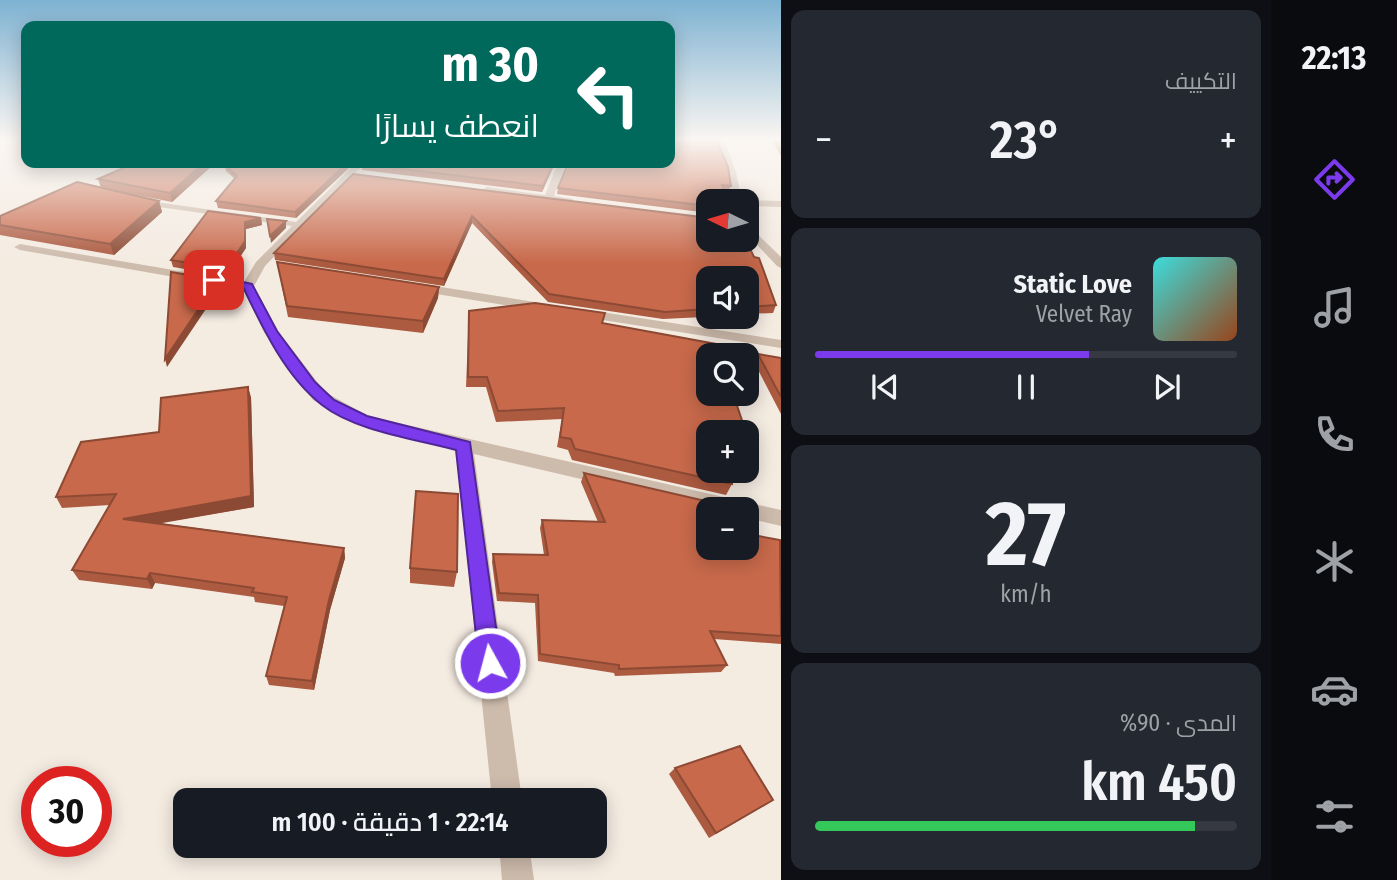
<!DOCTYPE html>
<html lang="ar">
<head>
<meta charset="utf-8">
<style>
  :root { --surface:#171b24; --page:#242831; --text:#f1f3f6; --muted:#9ea1a6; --line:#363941; --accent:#7c3aed }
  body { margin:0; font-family:"Fira Sans Condensed",Cairo,sans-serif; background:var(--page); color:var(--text); direction:rtl; height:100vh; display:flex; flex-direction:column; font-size:26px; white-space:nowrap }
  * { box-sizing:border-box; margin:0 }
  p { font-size:23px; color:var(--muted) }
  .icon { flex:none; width:38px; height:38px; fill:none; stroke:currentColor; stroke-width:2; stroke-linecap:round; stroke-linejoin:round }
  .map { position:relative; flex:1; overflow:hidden; direction:ltr }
  .details { display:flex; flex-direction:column; gap:10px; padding:10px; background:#0d0f14; width:490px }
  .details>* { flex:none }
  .banner { position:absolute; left:21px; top:21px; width:654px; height:147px; border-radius:14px; box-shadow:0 4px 18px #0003; direction:rtl; background:#00695c; color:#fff; overflow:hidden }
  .needle { width:46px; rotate:275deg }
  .controls { position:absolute; left:696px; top:189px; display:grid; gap:14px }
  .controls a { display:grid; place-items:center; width:63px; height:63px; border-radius:14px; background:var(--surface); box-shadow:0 4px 18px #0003; font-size:35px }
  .speed { position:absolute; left:21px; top:766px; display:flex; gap:14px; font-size:35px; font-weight:700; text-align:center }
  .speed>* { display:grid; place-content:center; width:91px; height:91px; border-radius:50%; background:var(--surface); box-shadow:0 4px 18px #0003; line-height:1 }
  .speed .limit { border:10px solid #d22; background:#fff; color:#111 }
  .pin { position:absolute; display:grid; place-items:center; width:60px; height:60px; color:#fff; margin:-30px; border-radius:14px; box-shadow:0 4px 10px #0006 }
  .me { position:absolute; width:77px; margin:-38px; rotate:353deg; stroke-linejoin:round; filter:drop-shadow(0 0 5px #0008) }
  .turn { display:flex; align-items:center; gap:24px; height:147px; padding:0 21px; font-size:32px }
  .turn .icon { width:91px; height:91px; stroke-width:2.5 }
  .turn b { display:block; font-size:49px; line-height:60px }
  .big { font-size:52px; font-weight:600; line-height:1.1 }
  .details .card { flex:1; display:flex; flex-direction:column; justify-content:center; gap:10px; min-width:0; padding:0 24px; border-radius:14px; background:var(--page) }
  .details .dial { align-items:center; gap:0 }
  .dial b { font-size:91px; line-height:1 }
  .song { display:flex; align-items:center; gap:21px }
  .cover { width:84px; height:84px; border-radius:10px; background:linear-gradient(135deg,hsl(180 70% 55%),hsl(20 70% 35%)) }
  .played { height:7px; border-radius:4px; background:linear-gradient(90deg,var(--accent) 65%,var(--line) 65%) }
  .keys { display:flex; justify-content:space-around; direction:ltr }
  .heat { display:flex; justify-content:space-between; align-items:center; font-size:38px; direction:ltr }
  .charge { height:10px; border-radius:5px; background:linear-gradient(90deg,#34c759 90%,var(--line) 0) }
  .trip { position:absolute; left:173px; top:788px; width:434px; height:70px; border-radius:14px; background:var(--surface); box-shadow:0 4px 18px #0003; font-weight:600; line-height:70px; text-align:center; direction:rtl }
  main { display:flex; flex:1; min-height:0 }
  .tabs { display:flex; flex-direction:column; width:126px; justify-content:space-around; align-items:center; background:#090b0e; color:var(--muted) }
  .tabs .icon { width:49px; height:49px }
  .tabs .selected { color:var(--accent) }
  .tabs b { font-size:32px; color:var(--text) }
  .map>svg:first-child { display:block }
</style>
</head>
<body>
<main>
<nav class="tabs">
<b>22:13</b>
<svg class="icon selected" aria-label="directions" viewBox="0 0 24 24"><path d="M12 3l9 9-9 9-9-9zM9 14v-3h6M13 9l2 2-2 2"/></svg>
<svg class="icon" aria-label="music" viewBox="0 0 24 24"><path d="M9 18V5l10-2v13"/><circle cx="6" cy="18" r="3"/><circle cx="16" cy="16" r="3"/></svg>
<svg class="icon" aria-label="phone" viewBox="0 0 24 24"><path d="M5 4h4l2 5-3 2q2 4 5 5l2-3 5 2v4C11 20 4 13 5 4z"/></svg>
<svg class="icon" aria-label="climate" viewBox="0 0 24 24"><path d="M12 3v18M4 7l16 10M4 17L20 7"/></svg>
<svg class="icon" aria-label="car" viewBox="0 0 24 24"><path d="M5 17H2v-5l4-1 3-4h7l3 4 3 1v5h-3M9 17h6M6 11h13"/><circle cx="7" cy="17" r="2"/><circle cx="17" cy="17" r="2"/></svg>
<svg class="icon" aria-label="filters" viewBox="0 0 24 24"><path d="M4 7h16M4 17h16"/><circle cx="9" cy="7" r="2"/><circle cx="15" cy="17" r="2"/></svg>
</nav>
<section class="details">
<div class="card"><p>التكييف</p>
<div class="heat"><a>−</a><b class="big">23°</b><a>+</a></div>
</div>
<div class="card">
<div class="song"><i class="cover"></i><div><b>Static Love</b><p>Velvet Ray</p></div></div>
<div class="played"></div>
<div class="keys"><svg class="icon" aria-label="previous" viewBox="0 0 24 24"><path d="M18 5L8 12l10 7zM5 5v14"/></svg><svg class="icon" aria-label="pause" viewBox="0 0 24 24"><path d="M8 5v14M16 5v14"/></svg><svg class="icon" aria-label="next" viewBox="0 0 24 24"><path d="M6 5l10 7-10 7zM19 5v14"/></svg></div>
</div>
<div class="card dial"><b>27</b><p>km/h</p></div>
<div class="card"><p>المدى · 90%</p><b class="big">450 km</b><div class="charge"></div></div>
</section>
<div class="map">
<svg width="781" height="880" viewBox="0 0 781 880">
  <rect width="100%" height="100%" fill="#f4ebe1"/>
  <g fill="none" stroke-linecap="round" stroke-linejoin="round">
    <!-- minor -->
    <g fill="#cdbbac" fill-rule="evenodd">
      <polygon points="716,140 724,140 736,172 742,201 732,201 728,172"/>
      <polygon points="356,163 365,163 265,266 254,286 278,331 325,392 368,416 781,510 781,526 747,518 747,509 710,509 474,454 522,800 492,800 456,450 356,424 313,400 264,332 243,289 20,250 14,247 20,244 244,282 256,262 292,226 138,204 133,201 135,199 296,222"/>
      <polygon points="558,163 566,163 554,196 573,199 573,203 487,193 482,190 487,187 545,195"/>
      <polygon points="747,200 781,201 781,207 747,206 747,201 743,201"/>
      <polygon points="747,224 781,257 781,268 777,266 747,234"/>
      <polygon points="416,283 547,304 554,308 547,312 412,290 412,284"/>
      <polygon points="582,309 781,340 781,348 577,316 575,313"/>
      <polygon points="499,845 529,845 534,880 502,880"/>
    </g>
  </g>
  <!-- wall -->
  <g fill="#ac5a40">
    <polygon points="774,140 781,140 781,156 773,142"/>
    <polygon points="135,163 215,163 172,202 101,188 98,179"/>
    <polygon points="354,163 296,218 218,208 216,201 235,179 226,171 225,165"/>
    <polygon points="363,163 555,163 542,192 362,170"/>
    <polygon points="670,163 731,186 728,192 725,192 709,201 709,213 557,194 558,188"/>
    <polygon points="353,174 709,218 709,240 746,240 754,257 759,258 776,305 773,313 747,314 747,278 709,278 709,315 704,317 663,319 548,302 472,223 444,286 275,260 274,253"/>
    <polygon points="159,201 162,212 114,255 0,235 0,216"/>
    <polygon points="261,218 262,225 246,229 246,248 227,276 173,267 171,260"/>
    <polygon points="277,262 439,287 438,298 423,333 288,317"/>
    <polygon points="469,311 602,323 746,432 709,432 732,484 726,495 572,460 568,450 557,447 562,419 496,422 486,387 466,387"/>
    <polygon points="758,354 781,358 781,414 754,362"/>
    <polygon points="251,397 254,507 159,523 344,548 345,558 330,610 314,690 269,685 266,676 284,606 255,602 254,597 155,583 152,589 79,580 72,570 110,505 62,508 56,497 159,432"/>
    <polygon points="584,473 709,548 781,542 781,644 714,639 727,665 721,672 615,676 614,673 538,661 535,603 497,601 492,562 493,554 544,555 540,528 542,520 598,522 581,482"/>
    <polygon points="410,568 457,572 454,587 410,583"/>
    <polygon points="675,768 765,805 709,838 669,774"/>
  </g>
  <!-- shaded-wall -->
  <g fill="#8c4a34">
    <polygon points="204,163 215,163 172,202 170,193"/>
    <polygon points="347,163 354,163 296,218 295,212"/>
    <polygon points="554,163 555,163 542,192 543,186"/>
    <polygon points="159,201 162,212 114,255 110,244"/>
    <polygon points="472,216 472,223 444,286 444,279"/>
    <polygon points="261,218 262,225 246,229 246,248 227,276 226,269 245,222"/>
    <polygon points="286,221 286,228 271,243 270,236"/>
    <polygon points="218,280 220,288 167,367 165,359"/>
    <polygon points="439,287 438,298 423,333 423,321"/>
    <polygon points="709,308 709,315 704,317 707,309"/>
    <polygon points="248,387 251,397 254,507 128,529 123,519"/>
    <polygon points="344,548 345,558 330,610 314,690 312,681 329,600"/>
    <polygon points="150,573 155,583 152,589 147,579"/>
  </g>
  <!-- building -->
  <g fill="#c8694b" stroke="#8c4a34" stroke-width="2">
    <polygon points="670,140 717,140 728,167 731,186 722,185 729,201 709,201 709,206 558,188 568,163 670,163"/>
    <polygon points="135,163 204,163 170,193 98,179"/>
    <polygon points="230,163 347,163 295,212 216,201 237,176 225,165"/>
    <polygon points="363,163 554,163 543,186 362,164"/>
    <polygon points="353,174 709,218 709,240 746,240 754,257 759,258 776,305 747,307 747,278 709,278 709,308 707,309 665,312 549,294 472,216 444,279 274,253"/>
    <polygon points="77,182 159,201 110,244 0,225 0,216"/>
    <polygon points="208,211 261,218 245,222 245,241 226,269 171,260"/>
    <polygon points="267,219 286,221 270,236"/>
    <polygon points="277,262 439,287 423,321 287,306"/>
    <polygon points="171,272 218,280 165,359"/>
    <polygon points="535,303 605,313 602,323 716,344 720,355 709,355 709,394 733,394 746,432 734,430 734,432 709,432 709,471 732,471 732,484 575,449 571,439 560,437 564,408 498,411 487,377 468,377 469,311"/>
    <polygon points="758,354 781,358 781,397"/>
    <polygon points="248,387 251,496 123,519 344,548 329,600 312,681 266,676 287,597 252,592 254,588 150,573 147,579 72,570 116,494 56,497 81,442 159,432 161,398"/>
    <polygon points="584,473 714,503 730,503 730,509 709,509 709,548 747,548 747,534 780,540 781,636 710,631 727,665 619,669 619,665 540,654 538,595 499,593 493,554 548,555 542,520 605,522"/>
    <polygon points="416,491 458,494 457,572 410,568"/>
    <polygon points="740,746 773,800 716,833 675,768"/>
  </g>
  <!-- sky -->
  <linearGradient id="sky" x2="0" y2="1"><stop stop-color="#7eb2d2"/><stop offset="0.53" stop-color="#faf6f2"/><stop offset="1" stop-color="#faf6f2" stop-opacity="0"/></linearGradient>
  <rect width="781" height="263" fill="url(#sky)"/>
  <!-- route -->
  <path fill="#7c3aed" stroke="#51269a" stroke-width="2" d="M 214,276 L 252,284 L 277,331 L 315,382 L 334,400 L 367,416 L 470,442 L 501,663 L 498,670 L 490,673 L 482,670 L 479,663 L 456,450 C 416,439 355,431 322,405 C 286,377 263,329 244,289 L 210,282 L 208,280 Z"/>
</svg>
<div class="controls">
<a><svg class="needle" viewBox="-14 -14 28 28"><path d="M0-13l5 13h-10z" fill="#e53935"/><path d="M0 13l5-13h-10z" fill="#9ea1a6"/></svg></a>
<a><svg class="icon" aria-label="sound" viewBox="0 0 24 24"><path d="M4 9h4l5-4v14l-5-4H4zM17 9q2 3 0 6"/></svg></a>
<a><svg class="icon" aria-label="search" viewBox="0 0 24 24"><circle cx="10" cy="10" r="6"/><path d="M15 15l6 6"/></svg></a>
<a>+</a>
<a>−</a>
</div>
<div class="speed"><div class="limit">30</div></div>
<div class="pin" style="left:214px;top:280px;background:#d93025"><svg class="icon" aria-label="arrive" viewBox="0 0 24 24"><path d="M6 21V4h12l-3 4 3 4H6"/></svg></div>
<svg class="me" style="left:490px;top:663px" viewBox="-20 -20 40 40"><circle r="17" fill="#7c3aed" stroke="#fff" stroke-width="3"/><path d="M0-11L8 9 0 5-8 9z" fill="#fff"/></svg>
<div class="trip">22:14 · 1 دقيقة · 100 m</div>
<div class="banner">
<div class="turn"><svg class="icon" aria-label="left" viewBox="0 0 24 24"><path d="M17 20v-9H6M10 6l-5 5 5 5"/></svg><div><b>30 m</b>انعطف يسارًا</div></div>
</div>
</div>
</main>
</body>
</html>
